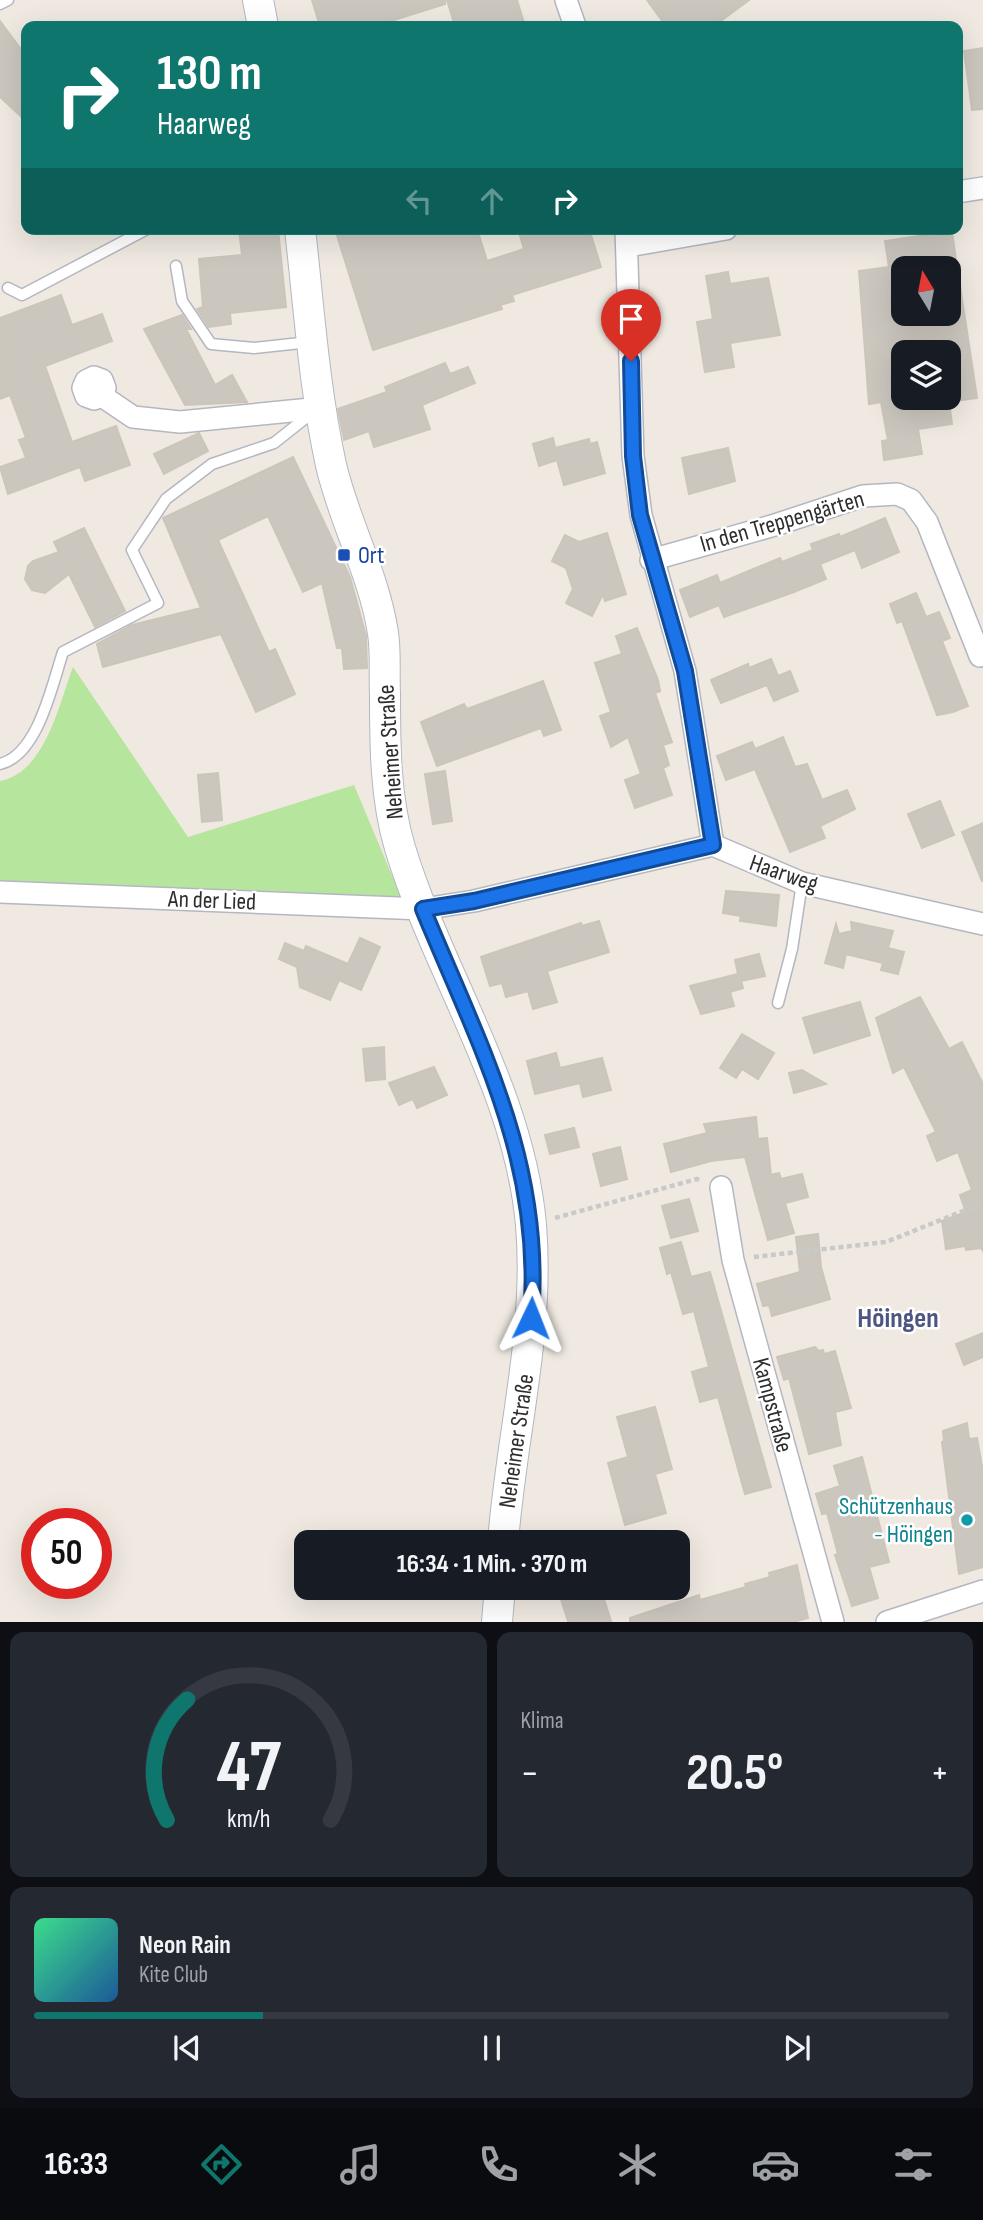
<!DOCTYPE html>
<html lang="de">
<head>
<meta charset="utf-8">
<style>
  :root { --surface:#171b24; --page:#242831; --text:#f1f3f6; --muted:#9ea1a6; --line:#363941; --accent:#0f766e }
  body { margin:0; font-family:"Sofia Sans Condensed",sans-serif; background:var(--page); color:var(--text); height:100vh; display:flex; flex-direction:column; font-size:26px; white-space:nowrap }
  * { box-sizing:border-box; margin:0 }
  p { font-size:23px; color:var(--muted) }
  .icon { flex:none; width:38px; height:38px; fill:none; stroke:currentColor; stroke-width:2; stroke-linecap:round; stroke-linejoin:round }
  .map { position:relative; height:1622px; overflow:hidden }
  .panel { display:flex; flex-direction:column; gap:10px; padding:10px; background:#0d0f14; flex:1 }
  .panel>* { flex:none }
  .guide { position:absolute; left:21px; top:21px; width:942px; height:214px; border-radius:14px; box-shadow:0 7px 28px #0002; background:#0f766e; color:#fff; overflow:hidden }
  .needle { width:46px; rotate:350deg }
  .controls { position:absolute; left:891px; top:256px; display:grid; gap:14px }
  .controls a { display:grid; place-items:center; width:70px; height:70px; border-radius:14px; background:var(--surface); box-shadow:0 7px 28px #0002; font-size:35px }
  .speed { position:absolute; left:21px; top:1508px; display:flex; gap:14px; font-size:35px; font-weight:700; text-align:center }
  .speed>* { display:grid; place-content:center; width:91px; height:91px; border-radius:50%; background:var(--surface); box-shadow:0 7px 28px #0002; line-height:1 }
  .speed .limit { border:10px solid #d22; background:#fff; color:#111 }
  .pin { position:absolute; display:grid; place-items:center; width:60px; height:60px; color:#fff; margin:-72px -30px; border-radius:50% 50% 50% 0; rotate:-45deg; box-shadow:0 0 7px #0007 }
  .pin .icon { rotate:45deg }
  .me { position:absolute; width:77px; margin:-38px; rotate:2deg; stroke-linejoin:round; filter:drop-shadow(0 0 5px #0008) }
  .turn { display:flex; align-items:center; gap:24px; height:147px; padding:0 21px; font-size:32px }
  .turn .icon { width:91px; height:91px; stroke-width:2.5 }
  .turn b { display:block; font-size:49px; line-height:60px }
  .lanes { display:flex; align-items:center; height:66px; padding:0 21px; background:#0003; justify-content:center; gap:35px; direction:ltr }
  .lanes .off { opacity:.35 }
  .big { font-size:52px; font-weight:700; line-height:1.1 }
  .panel .widget { flex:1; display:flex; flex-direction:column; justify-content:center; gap:10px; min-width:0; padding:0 24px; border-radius:14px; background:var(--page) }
  .panel .dial { align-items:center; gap:0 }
  .dial svg { height:182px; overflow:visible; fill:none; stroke:var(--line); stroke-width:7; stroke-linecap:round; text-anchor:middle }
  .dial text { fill:var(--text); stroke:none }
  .song { display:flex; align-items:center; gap:21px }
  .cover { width:84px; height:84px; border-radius:10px; background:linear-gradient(135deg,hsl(150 70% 55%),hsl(210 70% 35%)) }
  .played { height:7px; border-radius:4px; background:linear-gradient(90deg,var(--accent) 25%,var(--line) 25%) }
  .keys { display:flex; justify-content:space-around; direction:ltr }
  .heat { display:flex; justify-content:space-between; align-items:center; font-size:38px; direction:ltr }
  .panel .tiles { flex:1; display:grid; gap:10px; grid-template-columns:1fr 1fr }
  .widget:last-child { grid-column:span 2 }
  .trip { position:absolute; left:294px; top:1530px; width:396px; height:70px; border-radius:14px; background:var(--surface); box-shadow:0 7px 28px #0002; font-weight:700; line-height:70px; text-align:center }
  .tabs { display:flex; height:112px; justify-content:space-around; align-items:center; background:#090b0e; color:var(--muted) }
  .tabs .icon { width:49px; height:49px }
  .tabs .on { color:var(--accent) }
  .tabs b { font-size:32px; color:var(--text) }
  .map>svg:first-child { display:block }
</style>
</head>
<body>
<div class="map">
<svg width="983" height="1622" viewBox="0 0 983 1622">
  <rect width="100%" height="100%" fill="#efe9e1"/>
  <!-- green -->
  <path fill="#b6e59e" d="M 73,667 L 188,837 L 354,785 L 401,897 L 0,881 L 0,781 C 45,773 59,704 73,667 Z"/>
  <!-- building -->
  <g fill="#cbc7bf" stroke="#cbc5ba" stroke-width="2" fill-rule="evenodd">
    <polygon points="312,0 445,0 445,4 375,26 320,26"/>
    <polygon points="447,0 517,0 525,26 455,26"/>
    <polygon points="647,0 749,0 714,26 666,26"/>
    <polygon points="0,21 26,56 26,121 0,97"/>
    <polygon points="983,48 983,109 972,110 964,51"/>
    <polygon points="239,229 278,229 286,307 230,313 231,324 209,327 197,309 203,307 199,259 242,255"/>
    <polygon points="335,229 477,229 487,261 524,249 518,229 589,229 601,267 512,295 514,301 500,305 502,309 373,350"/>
    <path d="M 952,231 L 957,268 L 903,268 L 903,313 L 948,313 L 948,279 L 959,279 L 977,398 L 949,402 L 952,424 L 918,429 L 922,454 L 884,460 L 882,441 L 888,440 L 881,402 L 869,404 L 859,271 L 889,267 L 885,241 ZM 903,352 L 948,352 L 948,398 L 903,397 Z"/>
    <polygon points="728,272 730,284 768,278 780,335 730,343 734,367 705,372 697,322 713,319 706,276"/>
    <polygon points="61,295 72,325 102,314 112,341 45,366 72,442 116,426 130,465 85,481 80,467 8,494 0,467 26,458 19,440 26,438 10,395 0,399 0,318"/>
    <polygon points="182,315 191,329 186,329 215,385 232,375 247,402 185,405 144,329"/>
    <polygon points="445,363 450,374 468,367 475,383 422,405 430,429 374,447 369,431 344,440 338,409 387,392 385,387"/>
    <polygon points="199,433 208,451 164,474 154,454"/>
    <polygon points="553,438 555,448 589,439 590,444 597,442 605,473 564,485 557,460 539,466 533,444"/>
    <polygon points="728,448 735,481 689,494 682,458"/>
    <polygon points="293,457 350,577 366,636 367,668 344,669 342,648 337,648 322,583 303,592 268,516 218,540 269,652 275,649 295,694 256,712 221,634 103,667 97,644 132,625 201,608 163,518"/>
    <polygon points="885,518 899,552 862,568 855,550 820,564 826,579 794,592 724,617 719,605 690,617 680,590 717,575 720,583 780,558 782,562 813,550 811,544 839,534 840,537"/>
    <polygon points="84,528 125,611 95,627 69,574 45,593 32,590 25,579 28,566 33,561 59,552 54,542"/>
    <polygon points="607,533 626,594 605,601 603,594 592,616 566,603 573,589 566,568 552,561 565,535 579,542"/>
    <polygon points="916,593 926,617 939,612 950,638 942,641 968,706 953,712 937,715 902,621 897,623 890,604"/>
    <polygon points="637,628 658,680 660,691 655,693 672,742 663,745 669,765 663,768 672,795 635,808 625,780 641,774 628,737 611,747 600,716 611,712 595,663 622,654 616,636"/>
    <polygon points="771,659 778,676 790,671 798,691 774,701 767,685 721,703 711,680 748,664 749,668"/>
    <polygon points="543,681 561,730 544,736 541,728 437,766 421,722 464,704 467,709"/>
    <polygon points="783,737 795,767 807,764 822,800 847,790 855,809 820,826 825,838 790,852 755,769 726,780 717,756 752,742 755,749"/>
    <polygon points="445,771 452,821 433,824 425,774"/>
    <polygon points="218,773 222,820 202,822 198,775"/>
    <polygon points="940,801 954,835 922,848 908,814"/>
    <polygon points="983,823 983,881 982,881 962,832"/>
    <polygon points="726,891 779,895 776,926 740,921 741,916 723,913"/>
    <polygon points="599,921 609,952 547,971 557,1002 533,1009 528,991 506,997 502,983 490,986 481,957 581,923 582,926"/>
    <polygon points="851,922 893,931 888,948 904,952 898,974 881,970 883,963 846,954 843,968 825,963 836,924 839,934 852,931"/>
    <polygon points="360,938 380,947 361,990 339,980 330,1000 300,987 297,967 279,959 285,943 304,951 306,946 348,964"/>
    <polygon points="759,954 765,976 741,981 743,988 730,992 734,1006 701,1014 690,986 738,974 735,960"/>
    <polygon points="920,997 949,1049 962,1042 983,1084 983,1251 981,1248 966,1250 965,1246 946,1249 942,1221 966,1212 960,1195 972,1190 958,1152 937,1161 927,1136 936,1132 904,1067 893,1073 876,1018"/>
    <polygon points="860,1002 870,1035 814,1053 803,1018"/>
    <polygon points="742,1034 774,1053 758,1079 742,1069 736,1078 720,1068"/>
    <polygon points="384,1047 385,1079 366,1081 363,1049"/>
    <polygon points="556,1053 560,1068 602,1058 611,1090 583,1097 580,1083 535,1094 527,1061"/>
    <polygon points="434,1067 447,1095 417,1108 413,1099 399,1105 389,1083"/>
    <polygon points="802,1070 826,1084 794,1093 789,1073"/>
    <polygon points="756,1117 758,1139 767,1138 771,1175 779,1173 781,1179 802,1174 808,1197 785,1203 794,1233 768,1240 745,1157 711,1161 671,1172 664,1144 707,1133 704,1124"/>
    <polygon points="574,1128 579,1147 550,1154 545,1135"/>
    <polygon points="620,1147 627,1179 601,1186 593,1154"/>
    <polygon points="689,1199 698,1231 671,1238 662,1206"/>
    <polygon points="818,1234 821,1267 830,1299 772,1316 769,1305 763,1306 757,1284 800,1272 796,1237"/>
    <polygon points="681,1242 691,1277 710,1272 771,1487 745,1494 718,1397 700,1402 692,1372 709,1367 694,1311 683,1314 671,1272 667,1274 660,1248"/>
    <polygon points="983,1333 983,1357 964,1365 956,1344"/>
    <polygon points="815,1347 819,1351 823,1350 824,1354 835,1351 851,1408 835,1412 841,1445 809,1454 789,1378 784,1380 777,1357"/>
    <polygon points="655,1407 672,1469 655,1474 666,1513 625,1525 608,1463 628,1457 617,1417"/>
    <polygon points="967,1423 969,1439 977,1438 983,1472 983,1567 959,1574 942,1442 944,1441 943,1431"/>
    <polygon points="862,1457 889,1562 869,1567 878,1598 852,1606 835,1555 838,1554 827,1513 822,1514 816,1494 840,1486 834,1466"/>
    <polygon points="797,1565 808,1618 797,1621 630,1621 630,1618 699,1595 700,1600 746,1587 745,1584 770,1577 769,1573"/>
    <polygon points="557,1587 600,1587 611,1621 568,1621"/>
  </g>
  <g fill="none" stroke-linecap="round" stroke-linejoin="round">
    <!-- lane casing -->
    <g stroke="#b4b7c1" stroke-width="13">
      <g id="lane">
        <polyline points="0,4 8,0"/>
        <polyline points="176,266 182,301 211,344 254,348 310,342"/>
        <polyline points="8,288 22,295 147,229"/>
        <path d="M 0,764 C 38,755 52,685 63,652 L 158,603 L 132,550 L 166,499 L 212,464 L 274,443 L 312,413"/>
        <polyline points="778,1003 792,949 802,883"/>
      </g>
    </g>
    <!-- street casing -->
    <g stroke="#b4b7c1" stroke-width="24">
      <g id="street">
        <polyline points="566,0 575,26"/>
        <polyline points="957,192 983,188"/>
        <polyline points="626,229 633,456 641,515 685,671 713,845"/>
        <polyline points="628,246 726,229"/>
        <polyline points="102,396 105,388 102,380 94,377 86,381 83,388 86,396 94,399 102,396 133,417 180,422 321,408"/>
        <polyline points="651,560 775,525 863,496 897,494 911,500 927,522 980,656"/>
        <polyline points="0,892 423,909 474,901 713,845 802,883 983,924"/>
        <polyline points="721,1187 733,1260 833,1622"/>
        <polyline points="887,1622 983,1591"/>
      </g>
    </g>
    <!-- secondary casing -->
    <g stroke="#b4b7c1" stroke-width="32">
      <g id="secondary">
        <polyline points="258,0 263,26"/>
        <path d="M 300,229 C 309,308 314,387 331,465 C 344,522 374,574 383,633 C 386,652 384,674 385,694 C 385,745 385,798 400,848 C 439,976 519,1089 531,1225 C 540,1332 511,1436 503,1542"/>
        <polyline points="497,1622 500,1587"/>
      </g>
    </g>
    <!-- path -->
    <g stroke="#c9c9c9" stroke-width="4.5" stroke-dasharray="5 3.5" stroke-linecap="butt">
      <polyline points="555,1218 697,1179 702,1181"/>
      <polyline points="754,1257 886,1242 983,1203"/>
    </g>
    <!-- lane -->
    <use href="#lane" stroke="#fff" stroke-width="10"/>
    <!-- street -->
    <use href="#street" stroke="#fff" stroke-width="21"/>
    <!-- secondary -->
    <use href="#secondary" stroke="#fff" stroke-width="30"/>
  </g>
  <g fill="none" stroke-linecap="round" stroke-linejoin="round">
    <!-- route casing -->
    <g stroke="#114b97" stroke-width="18">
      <path id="route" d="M 531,1318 C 544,1163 480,1047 423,909 L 474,901 L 713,845 L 685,671 L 640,515 L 633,456 L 631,361"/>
    </g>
    <!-- route -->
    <use href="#route" stroke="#1a73e8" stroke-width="12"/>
  </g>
  <!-- markers -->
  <rect fill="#1a4fb4" stroke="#fff" stroke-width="2.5" x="337" y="548" width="14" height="14" rx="3.5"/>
  <circle fill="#0f9aa8" stroke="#fff" stroke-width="2.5" cx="967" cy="1520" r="7"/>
  <g text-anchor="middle" stroke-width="5" stroke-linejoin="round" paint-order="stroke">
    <!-- street labels -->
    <g font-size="24" fill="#2e2e2e" stroke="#fff">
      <text transform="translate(782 521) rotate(-16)" y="8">In den Treppengärten</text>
      <text transform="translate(390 752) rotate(-94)" y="8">Neheimer Straße</text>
      <text transform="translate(784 873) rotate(19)" y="8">Haarweg</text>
      <text transform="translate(212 900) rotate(2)" y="8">An der Lied</text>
      <text transform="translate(773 1405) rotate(75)" y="8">Kampstraße</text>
      <text transform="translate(516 1441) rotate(-82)" y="8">Neheimer Straße</text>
    </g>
    <!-- transit labels -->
    <g font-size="24" fill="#164399" stroke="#fff" text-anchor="start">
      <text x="358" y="563">Ort</text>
    </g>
    <!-- culture labels -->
    <g font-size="24" fill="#0d838f" stroke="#fff" text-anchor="end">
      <text x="953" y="1514">Schützenhaus<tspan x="953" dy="28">- Höingen</tspan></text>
    </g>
    <!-- quarter labels -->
    <g font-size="28" font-weight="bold" fill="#4d5680" stroke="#fff">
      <text x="898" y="1327">Höingen</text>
    </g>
  </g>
</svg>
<div class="controls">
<a><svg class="needle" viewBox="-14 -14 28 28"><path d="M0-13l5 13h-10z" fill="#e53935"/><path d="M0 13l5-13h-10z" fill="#9ea1a6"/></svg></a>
<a><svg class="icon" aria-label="layers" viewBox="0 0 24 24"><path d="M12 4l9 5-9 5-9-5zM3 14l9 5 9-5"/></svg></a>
</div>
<div class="speed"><div class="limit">50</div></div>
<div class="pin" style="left:631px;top:361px;background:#d93025"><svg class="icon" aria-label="arrive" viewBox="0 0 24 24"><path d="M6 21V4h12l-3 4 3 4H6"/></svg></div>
<svg class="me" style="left:531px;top:1318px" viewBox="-20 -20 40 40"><path d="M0-17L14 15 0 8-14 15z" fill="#1a73e8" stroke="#fff" stroke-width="4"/></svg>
<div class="trip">16:34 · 1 Min. · 370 m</div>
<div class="guide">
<div class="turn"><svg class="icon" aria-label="right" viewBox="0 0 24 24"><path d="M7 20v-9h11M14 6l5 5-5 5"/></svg><div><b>130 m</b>Haarweg</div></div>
<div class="lanes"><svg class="icon off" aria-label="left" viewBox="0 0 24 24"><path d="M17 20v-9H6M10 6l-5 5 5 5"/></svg><svg class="icon off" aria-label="ahead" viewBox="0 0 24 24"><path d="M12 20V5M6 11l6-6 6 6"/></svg><svg class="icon" aria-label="right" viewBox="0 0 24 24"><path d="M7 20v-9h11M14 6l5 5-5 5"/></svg></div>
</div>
</div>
<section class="panel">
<div class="tiles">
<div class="widget dial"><svg viewBox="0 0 100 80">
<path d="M14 69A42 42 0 1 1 86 69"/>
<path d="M14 69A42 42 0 0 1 23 16" stroke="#0f766e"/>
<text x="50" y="56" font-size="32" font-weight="700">47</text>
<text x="50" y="72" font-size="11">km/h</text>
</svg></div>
<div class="widget"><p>Klima</p>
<div class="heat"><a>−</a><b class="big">20.5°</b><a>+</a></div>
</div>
<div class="widget">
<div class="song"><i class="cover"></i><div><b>Neon Rain</b><p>Kite Club</p></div></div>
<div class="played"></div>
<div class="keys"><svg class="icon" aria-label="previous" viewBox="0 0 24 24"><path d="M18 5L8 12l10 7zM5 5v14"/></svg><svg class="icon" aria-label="pause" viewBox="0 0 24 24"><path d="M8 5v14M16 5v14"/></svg><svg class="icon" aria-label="next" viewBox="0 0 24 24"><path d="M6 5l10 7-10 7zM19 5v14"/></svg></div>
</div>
</div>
</section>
<nav class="tabs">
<b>16:33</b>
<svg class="icon on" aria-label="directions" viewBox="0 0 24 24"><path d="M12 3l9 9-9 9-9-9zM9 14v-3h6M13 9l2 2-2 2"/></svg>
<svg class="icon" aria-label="music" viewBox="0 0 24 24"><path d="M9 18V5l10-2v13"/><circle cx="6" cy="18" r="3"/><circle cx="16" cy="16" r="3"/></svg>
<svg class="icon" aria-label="phone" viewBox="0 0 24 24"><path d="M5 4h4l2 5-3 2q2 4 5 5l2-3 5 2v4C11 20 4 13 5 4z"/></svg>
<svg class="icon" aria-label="climate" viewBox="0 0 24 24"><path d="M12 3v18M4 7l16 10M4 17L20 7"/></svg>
<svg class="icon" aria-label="car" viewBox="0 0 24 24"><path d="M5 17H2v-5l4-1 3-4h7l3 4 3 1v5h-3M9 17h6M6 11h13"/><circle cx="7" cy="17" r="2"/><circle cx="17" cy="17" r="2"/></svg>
<svg class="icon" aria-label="filters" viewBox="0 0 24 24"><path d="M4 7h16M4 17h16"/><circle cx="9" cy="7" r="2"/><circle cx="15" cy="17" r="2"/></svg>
</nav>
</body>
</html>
